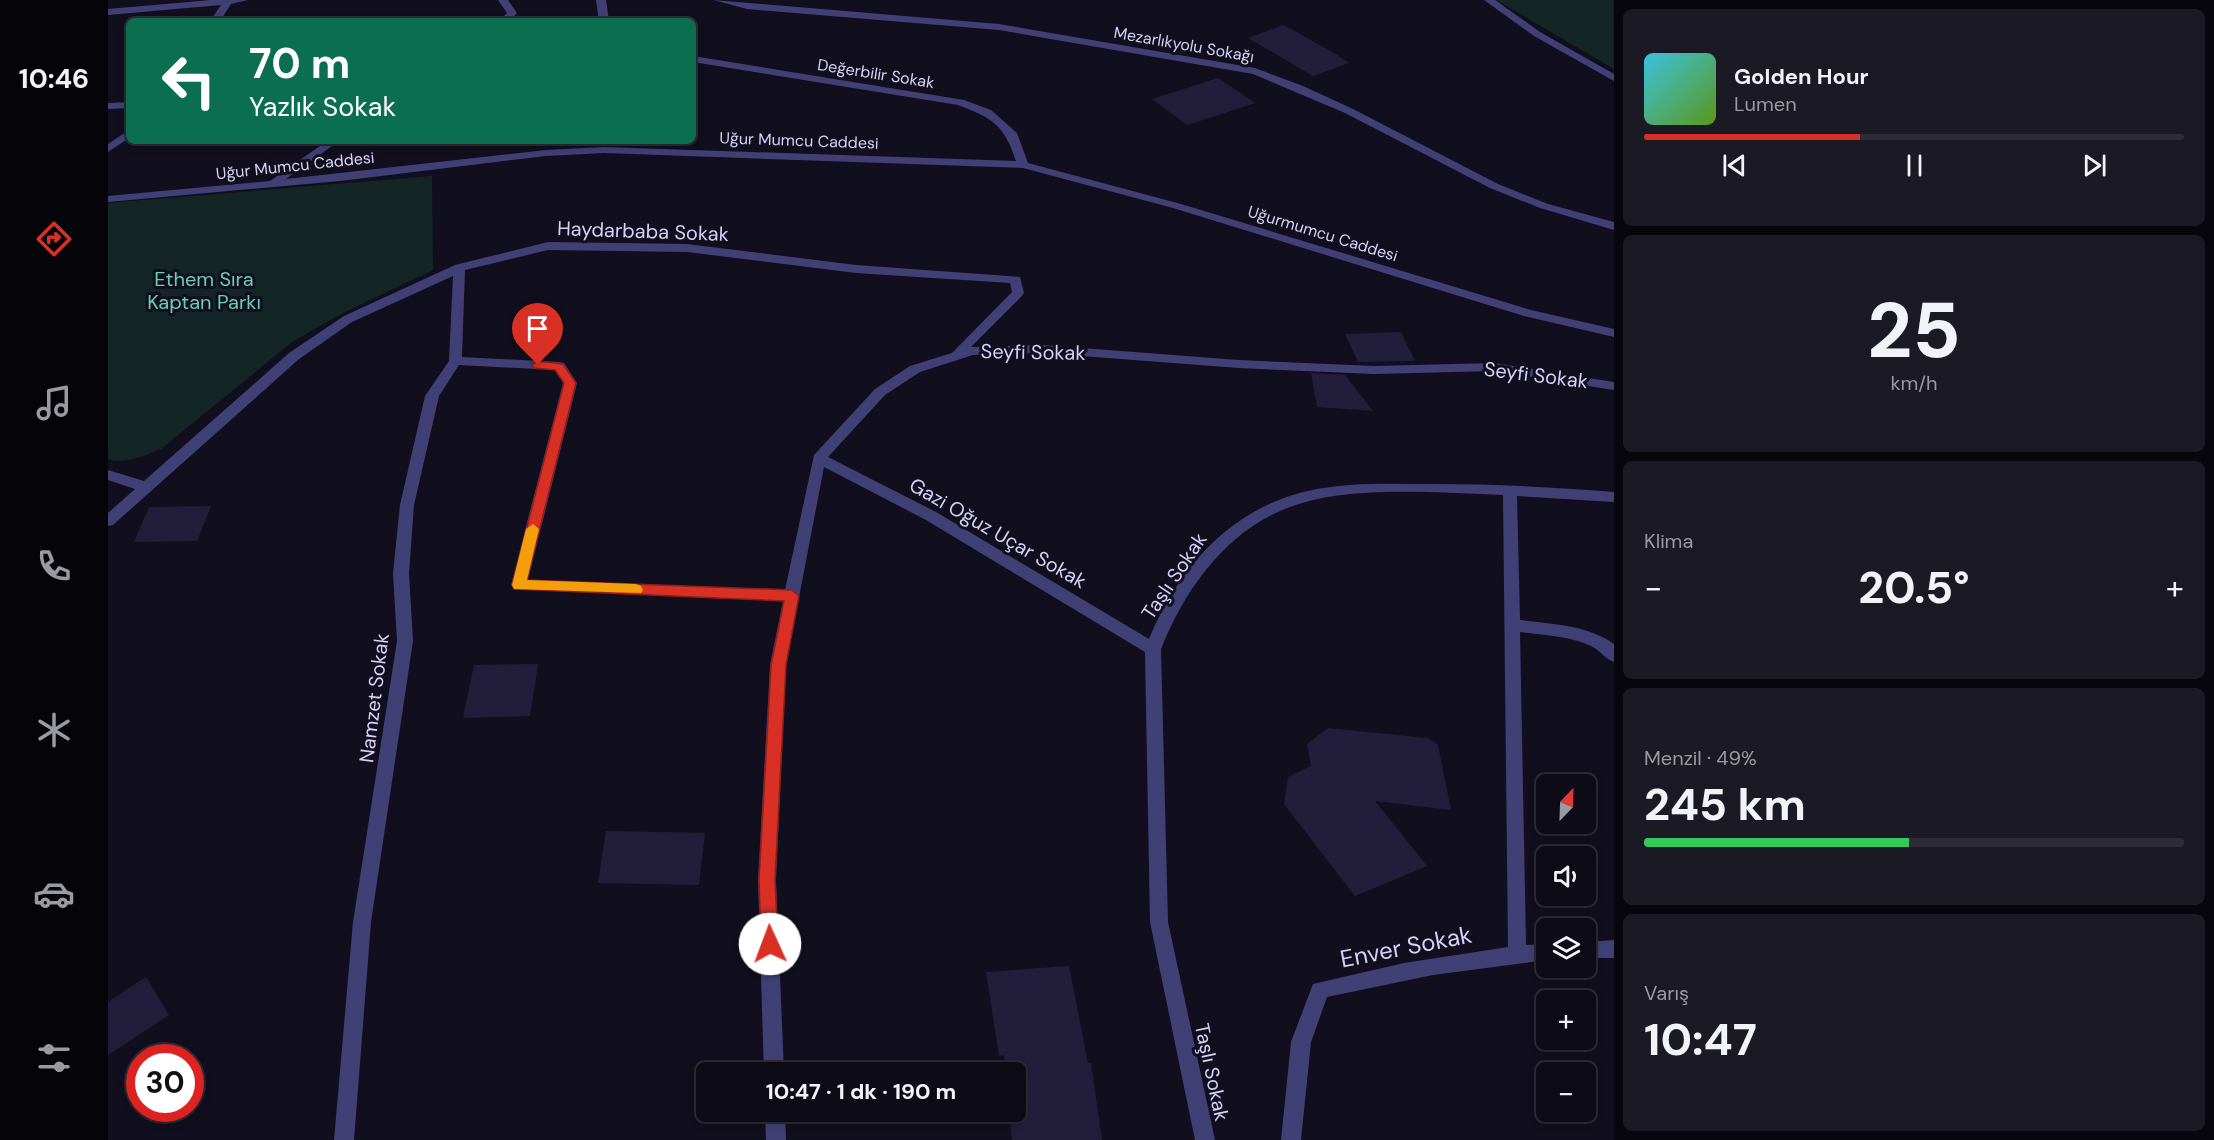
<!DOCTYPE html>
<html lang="tr">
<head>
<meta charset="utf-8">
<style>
  :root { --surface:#0d0b16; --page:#1b1923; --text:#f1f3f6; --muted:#9a9ba1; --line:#2d2b35; --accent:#d93025 }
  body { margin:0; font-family:"DM Sans",sans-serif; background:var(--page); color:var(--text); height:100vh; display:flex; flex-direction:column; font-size:22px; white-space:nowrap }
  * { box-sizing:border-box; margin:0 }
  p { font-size:20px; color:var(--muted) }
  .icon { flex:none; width:33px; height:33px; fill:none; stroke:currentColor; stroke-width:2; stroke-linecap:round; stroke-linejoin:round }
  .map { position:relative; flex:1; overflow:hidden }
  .side { display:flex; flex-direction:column; gap:9px; padding:9px; background:#07060c; width:600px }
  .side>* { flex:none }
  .banner { position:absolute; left:18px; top:18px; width:570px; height:126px; border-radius:9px; box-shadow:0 3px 9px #0003,0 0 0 2px var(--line); background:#0b6e4f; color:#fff; overflow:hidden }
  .needle { width:39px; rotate:23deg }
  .controls { position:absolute; left:1428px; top:774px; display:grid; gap:12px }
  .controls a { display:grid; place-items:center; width:60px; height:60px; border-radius:9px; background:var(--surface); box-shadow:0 3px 9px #0003,0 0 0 2px var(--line); font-size:30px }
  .speed { position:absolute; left:18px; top:1044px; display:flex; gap:12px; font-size:30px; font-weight:700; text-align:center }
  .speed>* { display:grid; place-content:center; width:78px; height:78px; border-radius:50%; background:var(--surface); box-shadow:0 3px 9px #0003,0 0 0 2px var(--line); line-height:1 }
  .speed .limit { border:9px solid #d22; background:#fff; color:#111 }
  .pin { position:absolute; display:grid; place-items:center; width:51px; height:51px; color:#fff; margin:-62px -26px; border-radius:50% 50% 50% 0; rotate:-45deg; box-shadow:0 0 6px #0007 }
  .pin .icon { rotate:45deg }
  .me { position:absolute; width:66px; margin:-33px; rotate:358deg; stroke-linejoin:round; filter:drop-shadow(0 0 4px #0008) }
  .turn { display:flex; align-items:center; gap:21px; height:126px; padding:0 24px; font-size:27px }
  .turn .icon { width:78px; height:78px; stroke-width:2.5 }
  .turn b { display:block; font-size:42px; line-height:51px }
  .big { font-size:45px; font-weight:700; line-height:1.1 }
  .side .card { flex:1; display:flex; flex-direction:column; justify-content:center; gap:9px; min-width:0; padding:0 21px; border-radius:9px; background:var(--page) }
  .side .dial { align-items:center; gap:0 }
  .dial b { font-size:78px; line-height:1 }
  .song { display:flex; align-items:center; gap:18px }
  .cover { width:72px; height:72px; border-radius:9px; background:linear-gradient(135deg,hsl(190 70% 55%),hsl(90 70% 35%)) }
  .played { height:6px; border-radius:3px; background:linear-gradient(90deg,var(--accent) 40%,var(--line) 40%) }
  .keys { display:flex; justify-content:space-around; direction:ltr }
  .heat { display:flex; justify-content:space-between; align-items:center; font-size:33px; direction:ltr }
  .charge { height:9px; border-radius:4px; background:linear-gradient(90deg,#34c759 49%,var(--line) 0) }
  .trip { position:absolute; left:588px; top:1062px; width:330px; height:60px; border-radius:9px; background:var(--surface); box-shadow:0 3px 9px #0003,0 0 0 2px var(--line); font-weight:700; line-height:60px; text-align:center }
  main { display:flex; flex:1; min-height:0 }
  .menu { display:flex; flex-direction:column; width:108px; justify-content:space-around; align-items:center; background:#050409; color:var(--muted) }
  .menu .icon { width:42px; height:42px }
  .menu .current { color:var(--accent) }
  .menu b { font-size:27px; color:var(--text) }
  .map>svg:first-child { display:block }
</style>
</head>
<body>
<main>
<nav class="menu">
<b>10:46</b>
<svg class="icon current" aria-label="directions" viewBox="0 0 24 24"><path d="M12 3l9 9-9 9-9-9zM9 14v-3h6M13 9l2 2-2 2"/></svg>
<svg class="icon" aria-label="music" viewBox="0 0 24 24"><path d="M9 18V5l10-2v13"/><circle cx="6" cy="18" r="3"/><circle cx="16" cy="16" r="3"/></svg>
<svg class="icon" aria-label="phone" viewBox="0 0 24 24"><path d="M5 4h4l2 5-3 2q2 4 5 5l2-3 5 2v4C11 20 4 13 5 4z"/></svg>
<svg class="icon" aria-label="climate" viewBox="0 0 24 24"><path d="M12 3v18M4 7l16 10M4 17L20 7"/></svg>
<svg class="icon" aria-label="car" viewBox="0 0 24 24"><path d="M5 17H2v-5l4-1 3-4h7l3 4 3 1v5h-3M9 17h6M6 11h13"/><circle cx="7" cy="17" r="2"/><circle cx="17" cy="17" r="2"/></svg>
<svg class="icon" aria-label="filters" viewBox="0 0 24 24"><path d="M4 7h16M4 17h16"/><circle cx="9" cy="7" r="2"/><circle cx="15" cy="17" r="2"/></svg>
</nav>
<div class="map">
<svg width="1506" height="1140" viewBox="0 0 1506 1140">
  <rect width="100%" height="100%" fill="#110f1d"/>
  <!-- green -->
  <g fill="#132625">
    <polygon points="1388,0 1506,0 1506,69"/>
    <path d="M 324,176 L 325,270 L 233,314 L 184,342 L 53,449 C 38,455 17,465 0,459 L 0,203 Z"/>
  </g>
  <!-- building -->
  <g fill="#231d3c">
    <polygon points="1176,25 1224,52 1241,63 1205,76 1140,38"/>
    <polygon points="1110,78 1147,103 1079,125 1044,99"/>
    <polygon points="1293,332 1307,361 1250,362 1237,334"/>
    <polygon points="1203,373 1237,375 1265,411 1209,407"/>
    <polygon points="103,506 89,541 26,542 41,507"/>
    <polygon points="430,664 422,716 355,718 366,665"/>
    <polygon points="1220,728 1319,738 1323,740 1330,745 1343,810 1267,801 1319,866 1247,896 1176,804 1180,777 1203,766 1199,744"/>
    <polygon points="498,831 597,833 591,885 490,883"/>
    <polygon points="961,966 980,1063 983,1063 994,1140 904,1140 901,1112 908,1112 908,1072 898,1072 896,1055 891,1056 878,972"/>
    <polygon points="38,977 61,1015 0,1055 0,1002"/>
  </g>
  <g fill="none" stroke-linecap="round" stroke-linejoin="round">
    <!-- minor -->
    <g fill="#414076" fill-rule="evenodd">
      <polygon points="103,0 140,0 123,4 112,21 102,21 113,5 0,15 0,9"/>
      <polygon points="390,0 400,0 409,13 401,21 391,21 399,13"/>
      <polygon points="488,0 498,0 501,21 491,21"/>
      <polygon points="605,0 891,24 1147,68 1195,86 1245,109 1390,184 1440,204 1506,222 1506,230 1432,208 1382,188 1237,113 1145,74 891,30 639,9"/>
      <polygon points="1376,0 1387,0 1432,32 1506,74 1506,81 1426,36"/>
      <path d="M 585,56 L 856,100 L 883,110 L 909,133 L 920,163 L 1073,204 L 1423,310 L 1506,329 L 1506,337 L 1416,316 L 1065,208 L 915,168 L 496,153 L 438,156 L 232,181 L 0,202 L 0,196 L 162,181 L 219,141 L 231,141 L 178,179 L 438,150 L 496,147 L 908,161 C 896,125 885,118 850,105 L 585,62 Z"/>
      <polygon points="21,102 21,108 0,109 0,103"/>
      <polygon points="21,130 21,138 0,152 0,144"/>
      <path d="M 440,242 L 579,244 L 748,265 L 912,277 L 916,293 L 914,296 L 863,347 L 934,345 L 1131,360 L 1266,366 L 1387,363 L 1506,382 L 1506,390 L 1387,371 L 1266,374 L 1131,368 L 934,353 L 865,355 L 812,372 L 777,395 L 720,457 L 828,512 L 1041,639 C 1073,562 1130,501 1215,488 C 1251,482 1288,484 1324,484 C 1386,484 1445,487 1506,492 L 1506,502 L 1409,496 L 1412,620 C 1443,624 1480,625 1506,644 L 1506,662 C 1497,659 1492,650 1483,646 C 1462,636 1435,635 1412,632 L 1418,945 L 1438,944 L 1438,960 L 1325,975 L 1219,997 L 1203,1042 L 1193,1140 L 1173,1140 L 1183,1042 L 1205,984 L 1296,963 L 1400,947 L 1395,495 C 1336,493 1250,486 1194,503 C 1124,523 1079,584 1053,649 L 1060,922 L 1107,1140 L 1087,1140 L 1042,922 L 1037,652 L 818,520 L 716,467 L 678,665 L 668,880 L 676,1072 L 656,1072 L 650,880 L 662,665 L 675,601 L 406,589 L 403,585 L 455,383 L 447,370 L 351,365 L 331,396 L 306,505 L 301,573 L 305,641 L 263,922 L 246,1140 L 226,1140 L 245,922 L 289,641 L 285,573 L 292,505 L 317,396 L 341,361 L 345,276 L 244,322 L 191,359 L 5,525 L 0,526 L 0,513 L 27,489 L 0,480 L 0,470 L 36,481 L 181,353 L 236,316 L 347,265 ZM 440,250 L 579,252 L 748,273 L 902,283 L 904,292 L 844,353 L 802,366 L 767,389 L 706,455 L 677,590 L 420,580 L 469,383 L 456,363 L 451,362 L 354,357 L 357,270 Z"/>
      <polygon points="1506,940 1506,958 1478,958 1478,942"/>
      <polygon points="657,1112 677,1112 678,1140 658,1140"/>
    </g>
  </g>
  <!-- route -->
  <polygon fill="#d93025" stroke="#8d1f18" stroke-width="1.5" points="430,361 455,364 468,383 419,580 684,590 691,596 678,665 667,880 670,944 667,950 662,952 656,950 653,944 651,880 663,665 676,601 406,589 404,585 456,383 447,370 426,368 424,365"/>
  <!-- slow -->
  <polygon fill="#f59e0b" points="425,524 431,529 419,580 528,584 533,586 535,590 533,593 406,589 404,585 418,529"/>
  <g text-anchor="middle" stroke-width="6" stroke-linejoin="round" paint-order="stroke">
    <!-- far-street labels -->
    <g font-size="16" fill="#d5d1f9" stroke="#110f1d">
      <text transform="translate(1076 44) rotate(10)" y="6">Mezarlıkyolu Sokağı</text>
      <text transform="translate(768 73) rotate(9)" y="6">Değerbilir Sokak</text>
      <text transform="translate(691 140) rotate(2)" y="6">Uğur Mumcu Caddesi</text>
      <text transform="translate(187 165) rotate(-6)" y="6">Uğur Mumcu Caddesi</text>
      <text transform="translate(1215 233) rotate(17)" y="6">Uğurmumcu Caddesi</text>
    </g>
    <!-- street labels -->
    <g font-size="20" fill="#d5d1f9" stroke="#110f1d">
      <text transform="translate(535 231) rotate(2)" y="7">Haydarbaba Sokak</text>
      <text transform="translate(925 352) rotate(1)" y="7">Seyfi Sokak</text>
      <text transform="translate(1428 375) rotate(7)" y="7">Seyfi Sokak</text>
      <text transform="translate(890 533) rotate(30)" y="7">Gazi Oğuz Uçar Sokak</text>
      <text transform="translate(1066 576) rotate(-56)" y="7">Taşlı Sokak</text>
      <text transform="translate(266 698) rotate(-83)" y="7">Namzet Sokak</text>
      <text transform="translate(1104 1072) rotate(78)" y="7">Taşlı Sokak</text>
    </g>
    <!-- park labels -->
    <g font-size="20" fill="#67ceb4" stroke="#110f1d">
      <text x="96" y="286">Ethem Sıra<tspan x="96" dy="23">Kaptan Parkı</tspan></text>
    </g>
    <!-- near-street labels -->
    <g font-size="24" fill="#d5d1f9" stroke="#110f1d">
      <text transform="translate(1298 947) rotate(-11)" y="8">Enver Sokak</text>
    </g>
  </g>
</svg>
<div class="controls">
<a><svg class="needle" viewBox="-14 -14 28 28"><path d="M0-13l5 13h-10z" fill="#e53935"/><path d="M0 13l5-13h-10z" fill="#9a9ba1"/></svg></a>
<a><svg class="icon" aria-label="sound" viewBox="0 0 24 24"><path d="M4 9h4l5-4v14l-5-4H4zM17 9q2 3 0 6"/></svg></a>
<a><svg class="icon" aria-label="layers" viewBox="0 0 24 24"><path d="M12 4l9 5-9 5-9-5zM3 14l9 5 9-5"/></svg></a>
<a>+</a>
<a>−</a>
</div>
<div class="speed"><div class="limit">30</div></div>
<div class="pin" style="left:430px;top:365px;background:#d93025"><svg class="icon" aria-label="arrive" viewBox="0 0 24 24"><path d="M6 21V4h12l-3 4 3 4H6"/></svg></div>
<svg class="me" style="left:662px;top:944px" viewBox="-20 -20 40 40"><circle r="19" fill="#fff"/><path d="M0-13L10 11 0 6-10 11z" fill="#d93025"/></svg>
<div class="trip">10:47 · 1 dk · 190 m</div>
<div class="banner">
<div class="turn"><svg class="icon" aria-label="left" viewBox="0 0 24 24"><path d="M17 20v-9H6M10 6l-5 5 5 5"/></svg><div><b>70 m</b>Yazlık Sokak</div></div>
</div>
</div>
<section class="side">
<div class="card">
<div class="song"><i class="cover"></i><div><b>Golden Hour</b><p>Lumen</p></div></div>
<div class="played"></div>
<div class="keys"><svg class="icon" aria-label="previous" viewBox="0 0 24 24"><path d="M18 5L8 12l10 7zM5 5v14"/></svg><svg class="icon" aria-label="pause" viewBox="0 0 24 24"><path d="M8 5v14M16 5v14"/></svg><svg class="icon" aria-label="next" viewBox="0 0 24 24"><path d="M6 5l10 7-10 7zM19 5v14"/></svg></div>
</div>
<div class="card dial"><b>25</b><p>km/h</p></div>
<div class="card"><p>Klima</p>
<div class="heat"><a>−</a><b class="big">20.5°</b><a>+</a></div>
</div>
<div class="card"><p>Menzil · 49%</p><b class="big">245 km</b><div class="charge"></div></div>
<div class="card"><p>Varış</p><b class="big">10:47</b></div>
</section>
</main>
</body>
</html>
